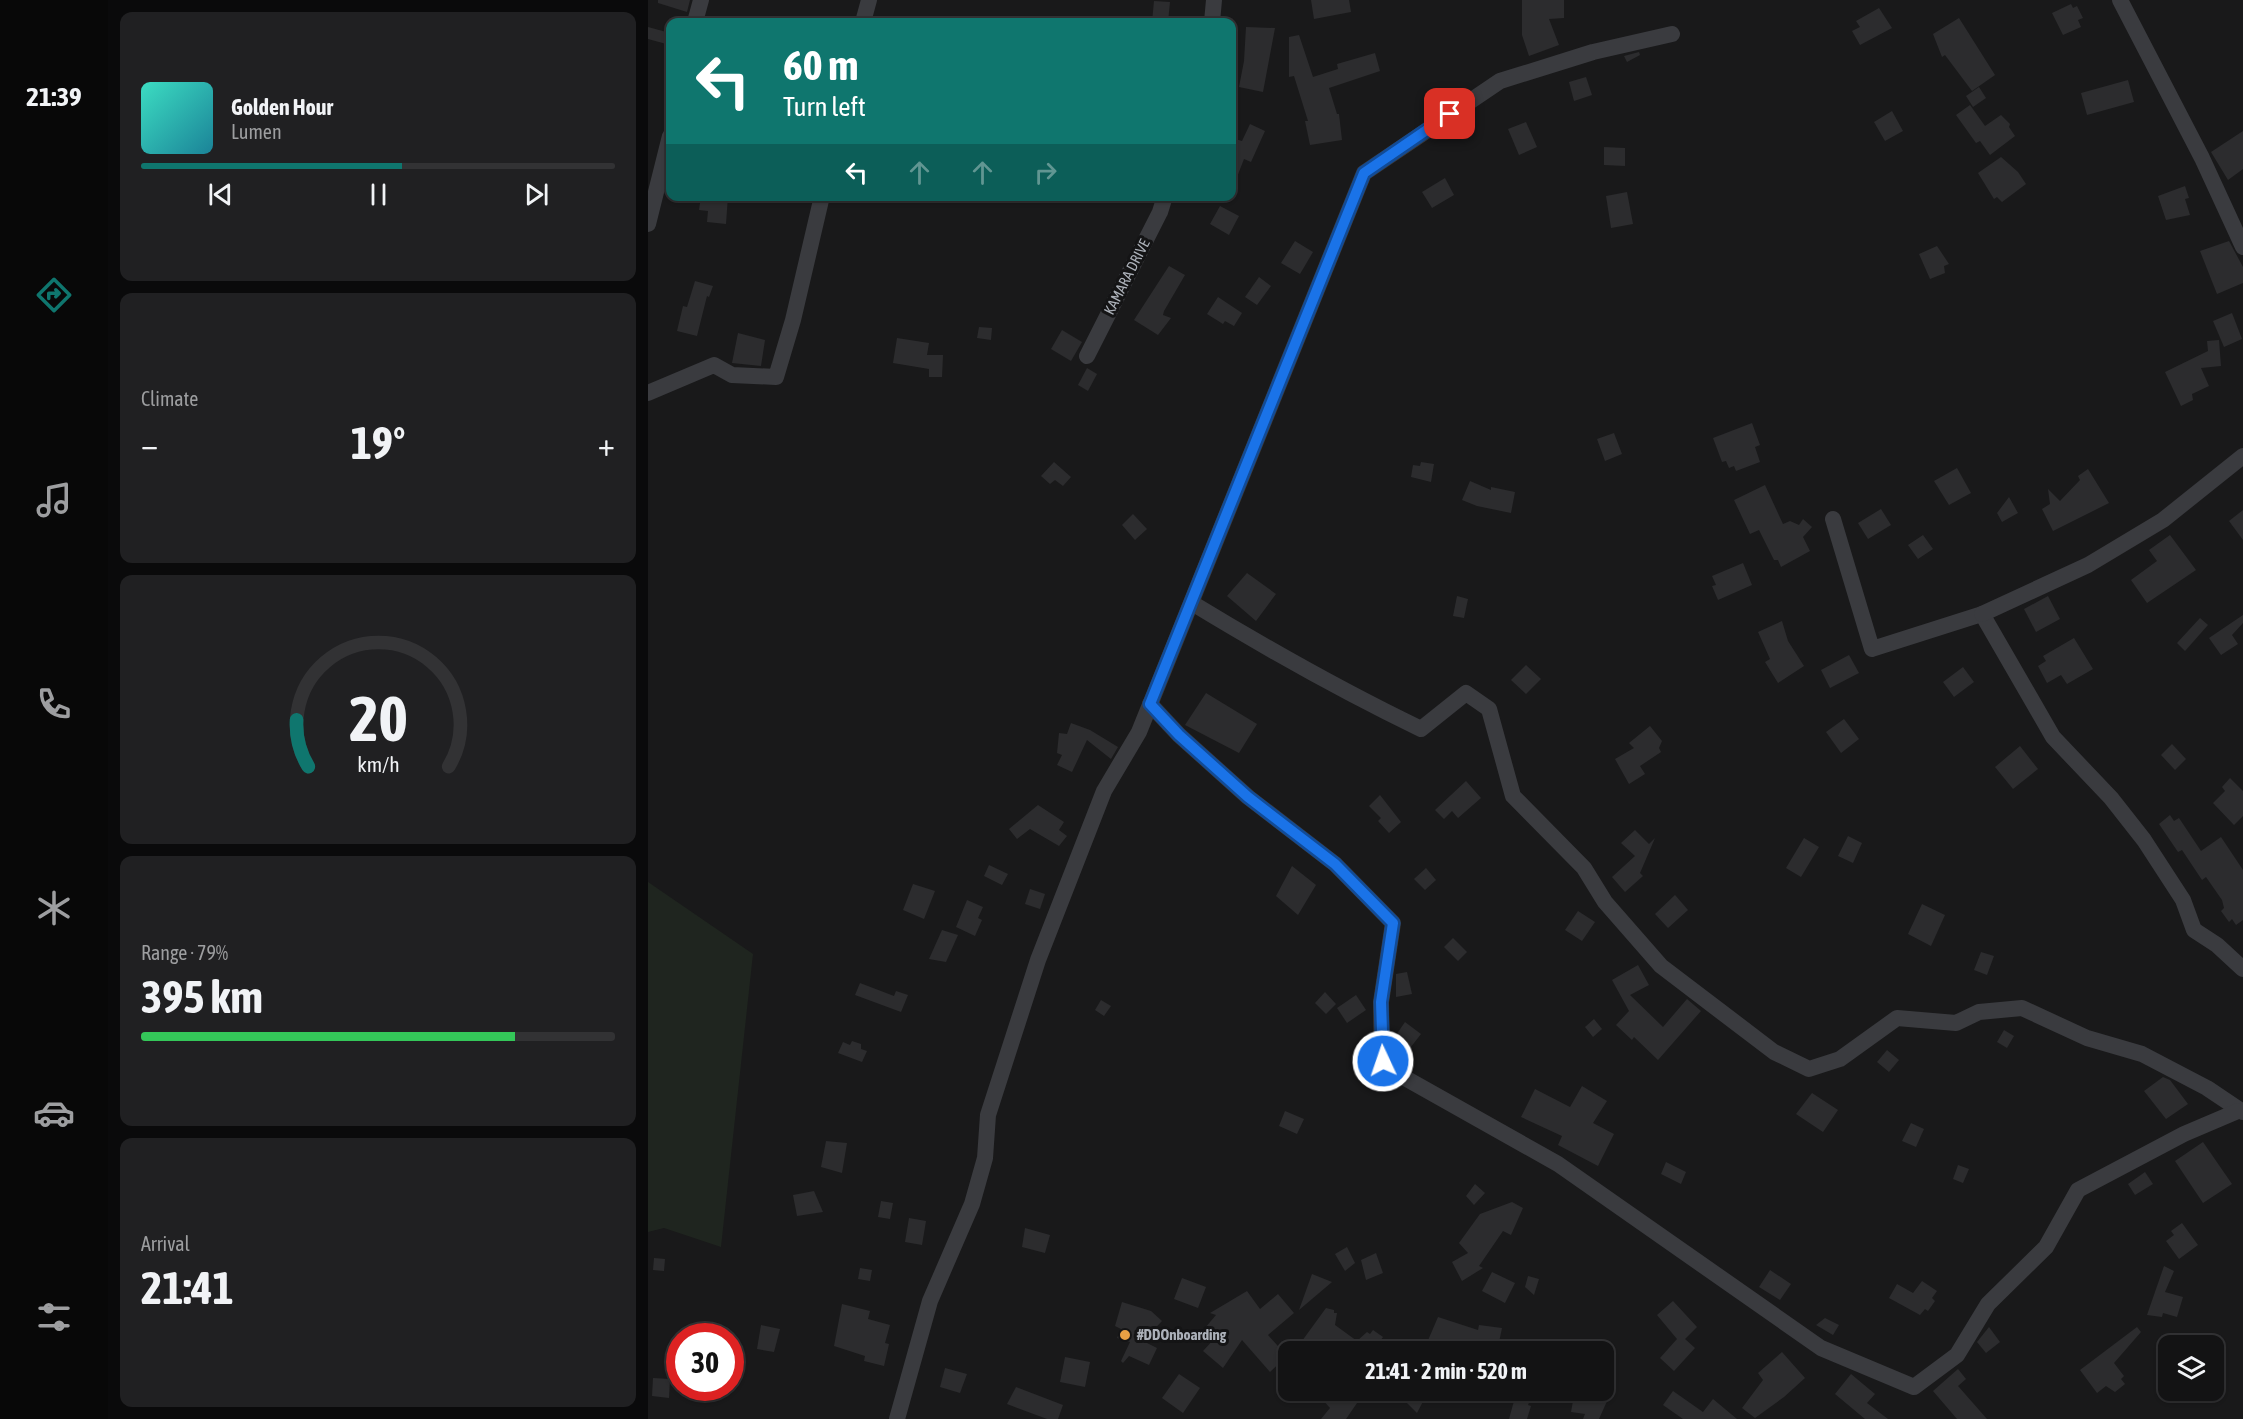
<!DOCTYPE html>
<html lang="en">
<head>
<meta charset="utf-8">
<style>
  :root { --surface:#131314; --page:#202022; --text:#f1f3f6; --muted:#9d9ea0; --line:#323234; --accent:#0f766e }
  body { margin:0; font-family:"Asap Condensed",sans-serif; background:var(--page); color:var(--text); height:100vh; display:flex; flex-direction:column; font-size:22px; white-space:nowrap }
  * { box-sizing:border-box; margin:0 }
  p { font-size:20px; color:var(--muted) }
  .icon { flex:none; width:33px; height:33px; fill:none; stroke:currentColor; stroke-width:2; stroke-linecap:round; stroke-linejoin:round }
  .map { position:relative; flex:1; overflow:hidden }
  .sheet { display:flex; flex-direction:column; gap:12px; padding:12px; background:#0a0a0b; width:540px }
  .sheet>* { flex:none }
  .top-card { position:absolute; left:18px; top:18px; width:570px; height:183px; border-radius:12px; box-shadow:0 2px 4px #0004,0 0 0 2px var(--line); background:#0f766e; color:#fff; overflow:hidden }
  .controls { position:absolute; left:1510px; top:1335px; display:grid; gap:12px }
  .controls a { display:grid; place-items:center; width:66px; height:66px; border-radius:12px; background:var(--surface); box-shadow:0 2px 4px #0004,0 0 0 2px var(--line); font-size:30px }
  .speed { position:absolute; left:18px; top:1323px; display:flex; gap:12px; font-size:30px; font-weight:700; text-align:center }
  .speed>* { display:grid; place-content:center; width:78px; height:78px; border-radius:50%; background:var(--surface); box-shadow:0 2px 4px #0004,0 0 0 2px var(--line); line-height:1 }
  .speed .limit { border:9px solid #d22; background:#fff; color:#111 }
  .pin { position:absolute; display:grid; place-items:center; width:51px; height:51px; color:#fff; margin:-26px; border-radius:12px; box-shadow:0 3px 9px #0006 }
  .me { position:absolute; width:66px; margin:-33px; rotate:357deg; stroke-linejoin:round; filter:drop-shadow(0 0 4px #0008) }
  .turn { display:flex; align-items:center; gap:21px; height:126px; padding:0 18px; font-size:27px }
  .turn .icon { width:78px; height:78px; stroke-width:2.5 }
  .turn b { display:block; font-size:42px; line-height:51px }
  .lanes { display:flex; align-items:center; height:57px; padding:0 18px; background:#0003; justify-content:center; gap:30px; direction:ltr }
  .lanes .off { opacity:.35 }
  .big { font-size:45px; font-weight:700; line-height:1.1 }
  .sheet .widget { flex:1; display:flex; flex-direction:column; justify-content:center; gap:9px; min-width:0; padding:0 21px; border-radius:12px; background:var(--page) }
  .sheet .dial { align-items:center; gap:0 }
  .dial svg { height:156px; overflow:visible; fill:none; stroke:var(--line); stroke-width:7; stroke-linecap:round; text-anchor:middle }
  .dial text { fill:var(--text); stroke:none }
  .song { display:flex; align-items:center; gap:18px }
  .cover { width:72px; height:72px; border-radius:9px; background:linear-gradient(135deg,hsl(170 70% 55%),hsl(190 70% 35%)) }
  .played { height:6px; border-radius:3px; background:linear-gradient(90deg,var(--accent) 55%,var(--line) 55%) }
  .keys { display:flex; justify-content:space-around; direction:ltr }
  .heat { display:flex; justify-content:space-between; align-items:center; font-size:33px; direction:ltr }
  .charge { height:9px; border-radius:4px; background:linear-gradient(90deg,#34c759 79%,var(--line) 0) }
  .trip { position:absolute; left:630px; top:1341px; width:336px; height:60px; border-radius:12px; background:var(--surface); box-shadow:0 2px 4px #0004,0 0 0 2px var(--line); font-weight:700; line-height:60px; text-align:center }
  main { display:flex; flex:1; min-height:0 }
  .tab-bar { display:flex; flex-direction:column; width:108px; justify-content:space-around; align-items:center; background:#080808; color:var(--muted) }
  .tab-bar .icon { width:42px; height:42px }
  .tab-bar .on { color:var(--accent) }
  .tab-bar b { font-size:27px; color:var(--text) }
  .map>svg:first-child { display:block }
</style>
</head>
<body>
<main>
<nav class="tab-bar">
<b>21:39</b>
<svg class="icon on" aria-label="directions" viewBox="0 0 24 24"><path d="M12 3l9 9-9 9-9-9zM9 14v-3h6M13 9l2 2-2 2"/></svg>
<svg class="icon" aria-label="music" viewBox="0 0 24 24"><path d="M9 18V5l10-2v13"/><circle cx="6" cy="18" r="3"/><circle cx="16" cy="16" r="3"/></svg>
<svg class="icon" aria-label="phone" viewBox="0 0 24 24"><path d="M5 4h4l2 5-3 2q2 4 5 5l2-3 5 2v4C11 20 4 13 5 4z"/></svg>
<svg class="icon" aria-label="climate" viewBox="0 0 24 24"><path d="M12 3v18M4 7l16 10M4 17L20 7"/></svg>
<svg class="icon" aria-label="car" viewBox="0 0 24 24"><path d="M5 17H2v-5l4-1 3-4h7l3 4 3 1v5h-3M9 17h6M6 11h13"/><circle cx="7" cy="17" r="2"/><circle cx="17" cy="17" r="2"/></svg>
<svg class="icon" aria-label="filters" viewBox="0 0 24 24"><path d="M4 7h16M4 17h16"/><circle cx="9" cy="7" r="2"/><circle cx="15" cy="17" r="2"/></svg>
</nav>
<section class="sheet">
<div class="widget">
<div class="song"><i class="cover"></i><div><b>Golden Hour</b><p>Lumen</p></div></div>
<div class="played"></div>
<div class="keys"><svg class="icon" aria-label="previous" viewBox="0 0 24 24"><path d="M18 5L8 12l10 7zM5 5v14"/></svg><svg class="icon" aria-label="pause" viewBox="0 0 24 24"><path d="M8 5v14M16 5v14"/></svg><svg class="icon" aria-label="next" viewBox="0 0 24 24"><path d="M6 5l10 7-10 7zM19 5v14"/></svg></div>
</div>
<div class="widget"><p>Climate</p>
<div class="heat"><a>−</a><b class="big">19°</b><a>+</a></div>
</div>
<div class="widget dial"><svg viewBox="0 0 100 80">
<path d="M14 69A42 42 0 1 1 86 69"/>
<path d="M14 69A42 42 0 0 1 8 45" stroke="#0f766e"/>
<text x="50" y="56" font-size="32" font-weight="700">20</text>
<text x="50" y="72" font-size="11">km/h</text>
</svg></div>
<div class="widget"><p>Range · 79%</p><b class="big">395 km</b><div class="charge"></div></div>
<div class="widget"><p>Arrival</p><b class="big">21:41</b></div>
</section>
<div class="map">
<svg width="1595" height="1419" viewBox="0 0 1595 1419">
  <rect width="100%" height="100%" fill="#19191a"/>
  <!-- green -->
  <polygon fill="#1f251f" points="0,882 105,954 73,1247 16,1228 0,1232"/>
  <!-- building -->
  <g fill="#2c2c2e">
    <polygon points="10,0 42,0 39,12 10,3"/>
    <polygon points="663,0 701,0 703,12 666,19"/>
    <polygon points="874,0 916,0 916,18 901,19 911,45 881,56 874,35"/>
    <polygon points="506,1 522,2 520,22 504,22"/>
    <polygon points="1423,4 1425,8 1429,6 1435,18 1430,20 1433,27 1415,35 1404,13"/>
    <polygon points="1231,8 1244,28 1212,45 1204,31 1212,27 1208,21"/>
    <polygon points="1311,18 1347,75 1324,91 1297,55 1294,57 1285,34"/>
    <polygon points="0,27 22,33 22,45 0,39"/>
    <polygon points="598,27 627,28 615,92 591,87 596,61"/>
    <polygon points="651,35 665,77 690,69 689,64 727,53 732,71 681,88 689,114 691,114 694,140 662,145 657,121 660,121 646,76 641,77 641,37"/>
    <polygon points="991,52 992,55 979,62 976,56"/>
    <polygon points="938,77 944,95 926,101 921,82"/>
    <polygon points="1480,80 1486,102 1439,115 1433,93"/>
    <polygon points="1331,87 1338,98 1325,107 1318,96"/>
    <polygon points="1322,105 1337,126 1353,115 1362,124 1361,127 1367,136 1342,155 1332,141 1328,143 1308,115"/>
    <polygon points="1244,111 1255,131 1237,141 1226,122"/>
    <polygon points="878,122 889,147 871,155 860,129"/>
    <polygon points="602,124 617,131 603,162 596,159 584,190 584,138 594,141"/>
    <polygon points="1595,131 1595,169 1580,180 1563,152"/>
    <polygon points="956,147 977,148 977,166 956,165"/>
    <polygon points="1353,157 1370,172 1378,184 1354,202 1349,197 1346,199 1330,173"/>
    <polygon points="797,178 806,195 784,208 774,192"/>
    <polygon points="1537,186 1541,198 1537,199 1542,215 1518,220 1510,196"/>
    <polygon points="979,192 985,224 963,228 958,196"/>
    <polygon points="53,196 80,196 78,224 59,222 60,211 51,210"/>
    <polygon points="572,206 591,216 581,235 562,224"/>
    <polygon points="647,241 665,252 652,274 633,263"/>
    <polygon points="1581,241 1595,267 1595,283 1569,294 1552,251"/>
    <polygon points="1289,246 1301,264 1296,266 1297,273 1282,279 1271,254"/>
    <polygon points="521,266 537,275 516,311 515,315 523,318 510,335 486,320"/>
    <polygon points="611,277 623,286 609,305 597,297"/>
    <polygon points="47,281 65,286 61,297 59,296 49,336 29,331 35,306 39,307"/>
    <polygon points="570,297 594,313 586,326 577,321 575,324 559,314"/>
    <polygon points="1584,313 1594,339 1576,347 1565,321"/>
    <polygon points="331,327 344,328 343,340 329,338"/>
    <polygon points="414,330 434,342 423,361 403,349"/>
    <polygon points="90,333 117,340 113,366 84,363"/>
    <polygon points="249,338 281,343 279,355 295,355 294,377 281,377 281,369 245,363"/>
    <polygon points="1571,340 1573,366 1553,368 1561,386 1544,394 1545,400 1533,406 1517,372 1560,351 1559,341"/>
    <polygon points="439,368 449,374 440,391 430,385"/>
    <polygon points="1104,423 1112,445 1107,447 1112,462 1088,471 1086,466 1081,468 1078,461 1074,462 1065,438"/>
    <polygon points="966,433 974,454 957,461 949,439"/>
    <polygon points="406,462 423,477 415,486 407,480 402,484 393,476"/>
    <polygon points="773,462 786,464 783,482 763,477 765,465 772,466"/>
    <polygon points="1309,468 1323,493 1301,505 1286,481"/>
    <polygon points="1440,469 1461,503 1405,531 1394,509 1402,504 1400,489 1412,501 1432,480 1430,476"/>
    <polygon points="822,481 843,490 843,487 867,492 863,513 829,506 814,500"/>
    <polygon points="1117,485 1135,524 1142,521 1151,525 1155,519 1164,527 1155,537 1162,551 1133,567 1130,560 1126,560 1111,530 1102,534 1086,500"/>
    <polygon points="1361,497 1370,513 1354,522 1349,513"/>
    <polygon points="1233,509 1243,525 1220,539 1210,523"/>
    <polygon points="1595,510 1595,540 1581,521"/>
    <polygon points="485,514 499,529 487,540 474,525"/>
    <polygon points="1275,535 1285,549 1270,559 1260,545"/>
    <polygon points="1522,535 1548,570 1499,603 1483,580 1509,561 1501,550"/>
    <polygon points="1095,563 1104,585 1070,600 1064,586 1068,585 1064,576"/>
    <polygon points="599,573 628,594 608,621 579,596"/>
    <polygon points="809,596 820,599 816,618 805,616"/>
    <polygon points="1400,596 1412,619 1388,632 1376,609"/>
    <polygon points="1595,615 1595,623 1584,635 1590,644 1573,655 1561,638"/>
    <polygon points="1552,618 1560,625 1537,651 1529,643"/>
    <polygon points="1134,621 1140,641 1156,666 1130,683 1117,662 1122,659 1110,632"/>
    <polygon points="1426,638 1445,669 1419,684 1413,675 1399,683 1390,666 1398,661 1395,656"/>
    <polygon points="1201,655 1211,673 1182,688 1173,670"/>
    <polygon points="878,665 893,679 878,694 863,680"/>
    <polygon points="1315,667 1326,682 1306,697 1295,682"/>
    <polygon points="558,693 609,724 591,753 537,725"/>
    <polygon points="1196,719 1211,739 1193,753 1178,732"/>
    <polygon points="423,723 442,730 470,747 463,759 439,740 424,772 409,765 414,755 409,753 411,733 419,734"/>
    <polygon points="1002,726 1014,741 1011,748 1013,752 992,766 997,774 981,784 967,759 986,748 981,743"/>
    <polygon points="1524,744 1538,759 1527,770 1513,755"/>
    <polygon points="1372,746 1390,769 1365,789 1347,767"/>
    <polygon points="1582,778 1595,791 1595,816 1586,825 1565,803 1577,791 1574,787"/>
    <polygon points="818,781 833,798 810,818 804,811 796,819 787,810"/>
    <polygon points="732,795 753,822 741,833 730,821 733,818 721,806"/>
    <polygon points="390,805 416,822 411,830 419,836 411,846 382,829 369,839 361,829"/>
    <polygon points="1522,815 1526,821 1531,818 1553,851 1573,837 1595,870 1595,920 1588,925 1584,919 1581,922 1573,911 1576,908 1574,900 1558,877 1554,880 1534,850 1530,852 1511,824"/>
    <polygon points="987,830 1001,844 1007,838 992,873 995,876 977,892 964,877 987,856 973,843"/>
    <polygon points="1200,836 1214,843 1205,863 1190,856"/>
    <polygon points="1156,838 1171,847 1153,877 1138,868"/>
    <polygon points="341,865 360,874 354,885 336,876"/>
    <polygon points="644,866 668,885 650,915 628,896"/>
    <polygon points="778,868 788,880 777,890 766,879"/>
    <polygon points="265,884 287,891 276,919 255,910"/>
    <polygon points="382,889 397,894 392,909 377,904"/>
    <polygon points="1027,895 1040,910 1020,928 1007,914"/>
    <polygon points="319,900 335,907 330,918 334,920 327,936 308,927"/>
    <polygon points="1274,904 1297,915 1283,946 1260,934"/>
    <polygon points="930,911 947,922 934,941 917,930"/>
    <polygon points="294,930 310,935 298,962 281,959"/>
    <polygon points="805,938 819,952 810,961 796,947"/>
    <polygon points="1333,952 1346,956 1339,975 1326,970"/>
    <polygon points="990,965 1001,985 982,995 1015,1027 1039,999 1053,1011 1010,1060 986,1037 984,1040 968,1025 981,1011 964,980"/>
    <polygon points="759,972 764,994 748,997 748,974"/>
    <polygon points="212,983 246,996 248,991 260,995 253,1012 207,995"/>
    <polygon points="677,992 688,1004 678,1014 667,1003"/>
    <polygon points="708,995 718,1010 699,1023 689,1008"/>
    <polygon points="453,1000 463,1006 456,1016 447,1010"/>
    <polygon points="946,1019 954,1029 945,1037 937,1027"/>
    <polygon points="757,1022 773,1034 759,1052 744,1041"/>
    <polygon points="1356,1030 1366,1036 1359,1048 1349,1042"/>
    <polygon points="204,1041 213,1044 213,1049 219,1051 214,1062 190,1053 195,1042 202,1045"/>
    <polygon points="1239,1050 1251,1060 1241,1072 1229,1062"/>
    <polygon points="1515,1077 1522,1080 1540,1104 1518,1119 1496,1091"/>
    <polygon points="934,1086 959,1101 945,1123 966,1134 950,1166 910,1145 914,1136 873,1117 887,1089 922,1107"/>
    <polygon points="1164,1093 1190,1110 1175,1132 1148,1114"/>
    <polygon points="637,1111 656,1119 649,1134 631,1126"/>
    <polygon points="1263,1123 1276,1129 1268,1147 1254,1141"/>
    <polygon points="178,1141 199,1143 194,1173 173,1167"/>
    <polygon points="1555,1142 1584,1184 1555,1203 1527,1161"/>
    <polygon points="1018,1162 1038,1172 1033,1184 1013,1174"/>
    <polygon points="1310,1165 1321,1169 1315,1183 1305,1179"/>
    <polygon points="1497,1172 1505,1184 1487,1195 1480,1184"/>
    <polygon points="827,1184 837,1193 826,1205 818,1196"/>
    <polygon points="166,1191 175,1212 149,1216 145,1195"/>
    <polygon points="233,1201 245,1203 242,1219 230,1217"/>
    <polygon points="864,1202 875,1208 863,1235 855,1231 831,1266 835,1268 814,1281 804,1262 820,1253 811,1243 832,1214"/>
    <polygon points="261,1218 278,1221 274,1245 257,1242"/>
    <polygon points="1534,1223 1550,1245 1531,1259 1518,1241 1526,1235 1523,1231"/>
    <polygon points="377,1228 402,1235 397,1253 374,1247"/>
    <polygon points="699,1247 707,1263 697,1271 687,1254"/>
    <polygon points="728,1253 735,1273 718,1280 713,1260"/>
    <polygon points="6,1258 17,1259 16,1271 5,1270"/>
    <polygon points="1516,1266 1526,1271 1517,1292 1535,1297 1529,1317 1515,1313 1514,1317 1499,1315"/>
    <polygon points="212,1268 224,1270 222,1281 210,1279"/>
    <polygon points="1122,1270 1143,1284 1132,1300 1111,1287"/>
    <polygon points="844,1272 867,1283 857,1303 834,1291"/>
    <polygon points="664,1274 684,1282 651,1310"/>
    <polygon points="880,1276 891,1279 886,1295 877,1287"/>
    <polygon points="534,1278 558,1287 550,1308 526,1299"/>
    <polygon points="1274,1281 1289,1291 1284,1298 1287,1301 1280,1311 1277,1309 1272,1315 1241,1298 1249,1284 1265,1293"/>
    <polygon points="599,1291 612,1309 630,1294 646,1313 620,1335 639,1356 622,1372 594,1340 575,1368 555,1351 568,1337 557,1328 568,1315 562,1313"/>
    <polygon points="1025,1301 1049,1327 1037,1339 1047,1348 1026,1371 1012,1358 1029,1339 1009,1315"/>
    <polygon points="474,1302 503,1311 514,1321 495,1341 509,1348 501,1365 481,1356 475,1363 473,1361 482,1342 469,1338 473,1329 467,1326"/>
    <polygon points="194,1304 222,1311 220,1319 242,1325 237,1343 241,1344 236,1366 216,1361 217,1356 186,1346"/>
    <polygon points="678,1308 686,1310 686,1313 689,1313 687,1325 709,1341 719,1332 722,1334 725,1330 735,1337 724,1352 646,1352"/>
    <polygon points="790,1317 830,1330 831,1325 854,1328 849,1352 809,1345 806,1352 775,1352"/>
    <polygon points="1177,1318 1191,1325 1185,1335 1168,1325"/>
    <polygon points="113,1325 132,1329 126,1352 109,1349"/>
    <polygon points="1341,1327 1352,1342 1338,1353 1329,1342"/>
    <polygon points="1489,1327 1493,1332 1466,1363 1476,1376 1473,1379 1477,1384 1467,1392 1458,1386 1449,1393 1432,1370"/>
    <polygon points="1134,1352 1157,1378 1136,1397 1107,1418 1094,1408 1115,1380 1110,1373"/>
    <polygon points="417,1357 442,1362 437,1387 412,1382"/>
    <polygon points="297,1368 319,1374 312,1393 292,1387"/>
    <polygon points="1310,1369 1318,1379 1310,1386 1339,1419 1309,1419 1285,1391"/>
    <polygon points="531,1374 552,1388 535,1413 514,1398"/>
    <polygon points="1203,1374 1227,1394 1219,1403 1240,1419 1217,1419 1187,1394"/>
    <polygon points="5,1378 22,1379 21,1398 4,1396"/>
    <polygon points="368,1387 415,1405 410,1419 399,1419 359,1404"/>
    <polygon points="666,1390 718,1390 698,1419 673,1419 682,1408"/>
    <polygon points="761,1390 781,1390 769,1413 756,1400"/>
    <polygon points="869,1390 886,1390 880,1405 883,1406 879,1419 861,1419"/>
    <polygon points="927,1390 964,1390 951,1419 935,1419 937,1414 923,1412"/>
    <polygon points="1025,1391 1055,1412 1065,1399 1089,1419 1035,1419 1015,1405"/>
  </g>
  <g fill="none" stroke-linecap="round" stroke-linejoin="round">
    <!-- street -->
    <g stroke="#3a3b3f" stroke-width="16">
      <polyline points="1472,0 1554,158 1595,247"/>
      <polyline points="47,22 53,0"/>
      <polyline points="215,22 221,0"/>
      <polyline points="564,22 566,0"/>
      <polyline points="0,224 22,136"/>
      <polyline points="439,356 512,212 517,196"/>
      <polyline points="0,393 66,365 84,375 128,377 145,320 174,196"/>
      <polyline points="1185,519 1224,649 1334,614 1405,737 1463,798 1496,840 1535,900 1546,930 1569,945 1595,969"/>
      <path d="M 544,603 C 618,648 694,691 773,729 L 818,693 L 841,709 L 865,796 L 936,868 L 957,902 L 1013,966 L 1126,1052 L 1161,1069 L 1192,1059 L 1249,1018 L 1308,1023 L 1331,1012 L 1374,1008 L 1439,1038 L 1494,1054 L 1559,1088 L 1595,1112"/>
      <polyline points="1334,614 1440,565 1515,520 1595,456"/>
      <polyline points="502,704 531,735 600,797 687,864 745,923 733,1002 734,1061 750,1074 910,1164 1173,1348 1266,1387 1309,1355 1340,1304 1398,1247 1430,1190 1536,1134 1590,1111"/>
      <polyline points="249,1419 282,1301 324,1204 337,1158 340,1115 390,960 456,791 491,732 716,173 852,81 945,52 1024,34"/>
    </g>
  </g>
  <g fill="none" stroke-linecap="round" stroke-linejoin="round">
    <!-- route casing -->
    <g stroke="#114b97" stroke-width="15">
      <polyline id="route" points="735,1061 733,1002 745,923 687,864 600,797 531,735 502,704 716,173 802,114"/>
    </g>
    <!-- route -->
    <use href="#route" stroke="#1a73e8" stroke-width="10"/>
  </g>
  <!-- markers -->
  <circle fill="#e79f44" stroke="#141415" stroke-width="2" cx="477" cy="1335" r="6"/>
  <g text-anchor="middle" stroke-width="6" stroke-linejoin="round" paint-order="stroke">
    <!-- street labels -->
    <g font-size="15" fill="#acb1b9" stroke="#141415">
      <text transform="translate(479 277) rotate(-63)" y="5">KAMARA DRIVE</text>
    </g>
    <!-- poi labels -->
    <g font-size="15" font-weight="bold" fill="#acb1b9" stroke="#141415" text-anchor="start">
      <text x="489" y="1340">#DDOnboarding</text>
    </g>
  </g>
</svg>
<div class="controls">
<a><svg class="icon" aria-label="layers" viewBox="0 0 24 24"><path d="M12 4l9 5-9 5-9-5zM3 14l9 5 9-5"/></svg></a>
</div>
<div class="speed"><div class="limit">30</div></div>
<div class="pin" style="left:802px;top:114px;background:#d93025"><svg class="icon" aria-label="arrive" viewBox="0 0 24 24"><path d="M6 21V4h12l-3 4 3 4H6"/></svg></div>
<svg class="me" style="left:735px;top:1061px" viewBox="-20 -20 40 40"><circle r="17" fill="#1a73e8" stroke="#fff" stroke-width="3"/><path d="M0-11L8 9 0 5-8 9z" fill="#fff"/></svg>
<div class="trip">21:41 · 2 min · 520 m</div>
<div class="top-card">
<div class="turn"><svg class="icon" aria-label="left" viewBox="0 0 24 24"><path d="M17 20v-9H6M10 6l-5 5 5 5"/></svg><div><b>60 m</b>Turn left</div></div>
<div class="lanes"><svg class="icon" aria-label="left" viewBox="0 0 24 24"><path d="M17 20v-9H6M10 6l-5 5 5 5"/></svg><svg class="icon off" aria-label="ahead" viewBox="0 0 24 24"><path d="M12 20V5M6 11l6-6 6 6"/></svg><svg class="icon off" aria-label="ahead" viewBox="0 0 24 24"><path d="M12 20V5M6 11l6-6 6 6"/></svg><svg class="icon off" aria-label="right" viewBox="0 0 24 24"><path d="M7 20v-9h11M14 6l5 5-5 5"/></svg></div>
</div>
</div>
</main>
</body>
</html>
